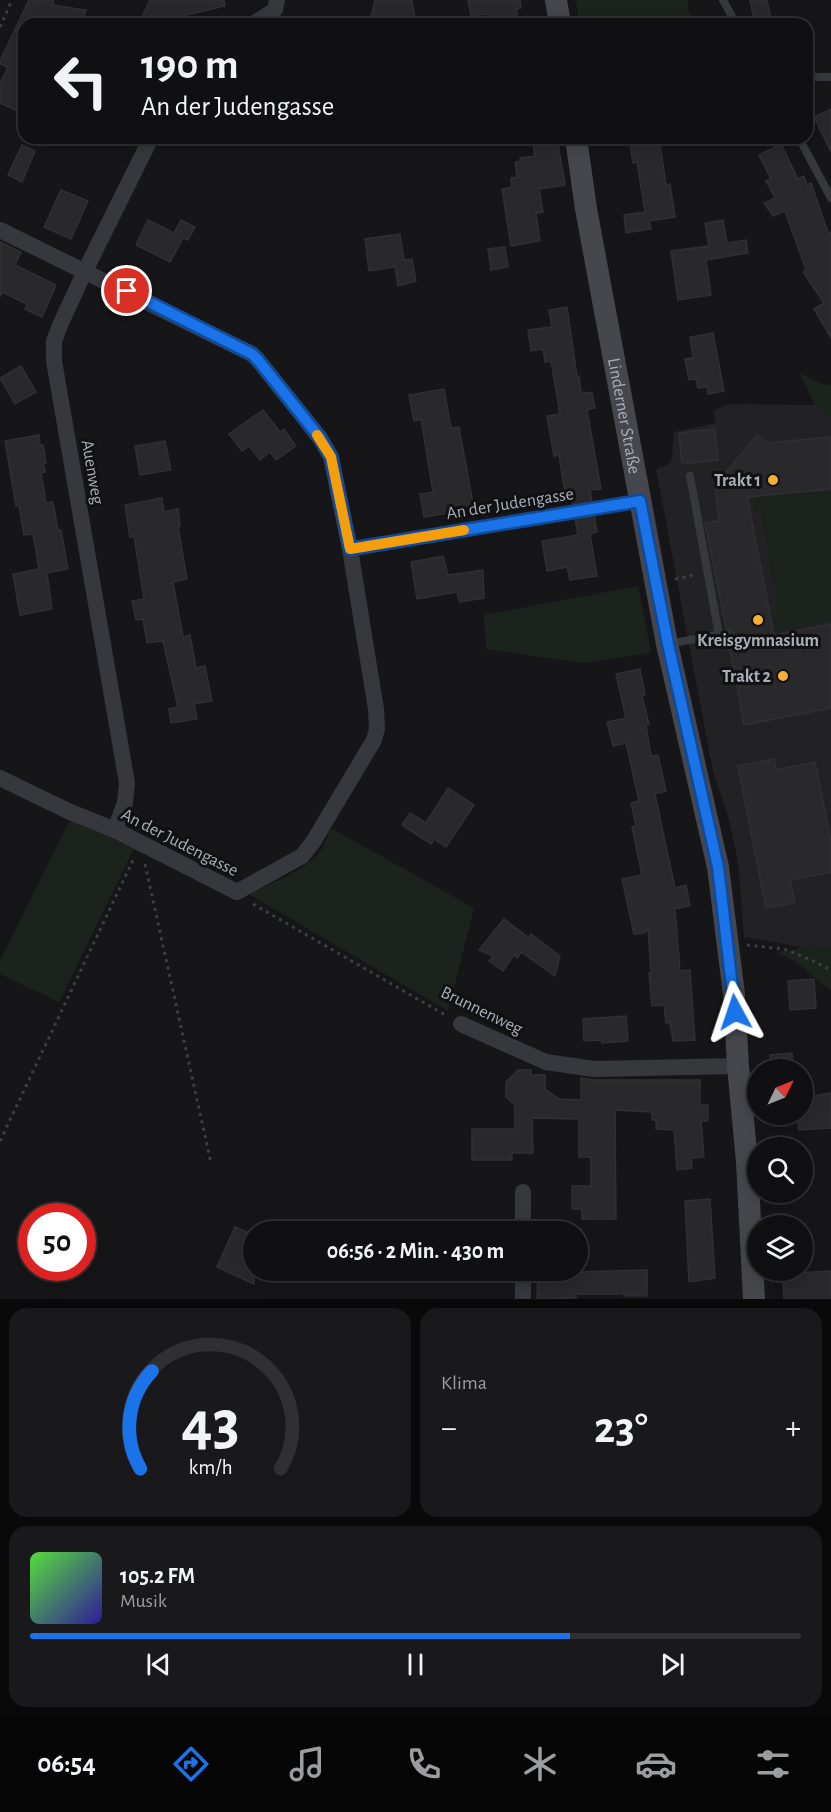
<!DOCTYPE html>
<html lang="de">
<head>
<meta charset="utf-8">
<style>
  :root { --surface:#101012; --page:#19191b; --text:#f1f3f6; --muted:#9c9d9f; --line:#303032; --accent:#1a73e8 }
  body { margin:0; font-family:"Alegreya Sans",sans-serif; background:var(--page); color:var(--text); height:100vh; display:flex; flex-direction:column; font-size:22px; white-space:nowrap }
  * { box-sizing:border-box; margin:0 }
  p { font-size:20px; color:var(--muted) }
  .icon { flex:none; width:33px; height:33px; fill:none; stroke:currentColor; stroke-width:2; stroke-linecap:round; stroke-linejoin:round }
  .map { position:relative; height:1299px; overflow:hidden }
  .panel { display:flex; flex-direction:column; gap:9px; padding:9px; background:#09090a; flex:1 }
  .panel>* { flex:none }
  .hud { position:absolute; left:18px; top:18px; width:795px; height:126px; border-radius:18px; box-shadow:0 3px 15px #0003,0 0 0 2px var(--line); background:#101012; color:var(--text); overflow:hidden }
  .needle { width:39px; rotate:47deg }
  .fabs { position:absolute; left:747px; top:1059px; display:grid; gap:12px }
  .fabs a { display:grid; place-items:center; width:66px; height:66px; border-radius:50%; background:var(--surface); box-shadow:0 3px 15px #0003,0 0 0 2px var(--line); font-size:30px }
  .speed { position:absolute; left:18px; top:1203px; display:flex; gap:12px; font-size:30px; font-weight:700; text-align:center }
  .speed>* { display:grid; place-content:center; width:78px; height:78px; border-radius:50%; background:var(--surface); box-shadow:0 3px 15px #0003,0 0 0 2px var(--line); line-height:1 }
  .speed .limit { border:9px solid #d22; background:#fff; color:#111 }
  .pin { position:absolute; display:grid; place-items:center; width:51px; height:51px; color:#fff; margin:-26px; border:3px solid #fff; border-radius:50%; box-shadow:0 2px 6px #0007 }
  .me { position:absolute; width:66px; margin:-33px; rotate:355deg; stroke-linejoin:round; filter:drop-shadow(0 0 4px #0008) }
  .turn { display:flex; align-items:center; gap:21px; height:126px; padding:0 24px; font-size:27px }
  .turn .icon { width:78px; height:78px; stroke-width:2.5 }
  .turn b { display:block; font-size:42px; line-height:51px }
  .big { font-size:45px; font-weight:700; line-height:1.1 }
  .panel .card { flex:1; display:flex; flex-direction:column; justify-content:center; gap:9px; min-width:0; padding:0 21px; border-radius:18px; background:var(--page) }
  .panel .dial { align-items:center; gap:0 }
  .dial svg { height:156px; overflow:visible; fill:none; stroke:var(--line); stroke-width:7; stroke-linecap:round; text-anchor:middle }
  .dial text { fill:var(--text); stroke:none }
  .song { display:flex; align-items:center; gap:18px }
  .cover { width:72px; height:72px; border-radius:9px; background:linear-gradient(135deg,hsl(110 70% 55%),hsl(250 70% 35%)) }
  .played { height:6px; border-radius:3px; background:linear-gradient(90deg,var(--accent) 70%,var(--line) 70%) }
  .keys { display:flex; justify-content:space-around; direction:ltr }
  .heat { display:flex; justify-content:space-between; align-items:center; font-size:33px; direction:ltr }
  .panel .tiles { flex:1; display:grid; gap:9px; grid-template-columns:1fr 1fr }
  .card:last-child { grid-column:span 2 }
  .trip { position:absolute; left:243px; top:1221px; width:345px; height:60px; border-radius:30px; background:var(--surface); box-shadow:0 3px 15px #0003,0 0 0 2px var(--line); font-weight:700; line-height:60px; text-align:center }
  .tabs { display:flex; height:96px; justify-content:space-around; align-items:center; background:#060607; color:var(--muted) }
  .tabs .icon { width:42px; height:42px }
  .tabs .on { color:var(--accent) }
  .tabs b { font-size:27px; color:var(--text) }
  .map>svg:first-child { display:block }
</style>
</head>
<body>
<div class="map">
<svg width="831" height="1299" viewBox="0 0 831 1299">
  <rect width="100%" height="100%" fill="#161618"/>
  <!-- built -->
  <polygon fill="#222225" points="728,404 815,405 831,419 831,948 801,947 744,937 738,862 728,816 713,772 656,469 667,465 672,459 674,432 716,423 713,411"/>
  <!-- green -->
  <g fill="#1c231d">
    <polygon points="576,0 689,0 687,6 693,24 579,24"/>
    <polygon points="800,373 822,384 831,385 831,419 815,405"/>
    <polygon points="831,491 831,621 757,635 754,617 778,611 761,513 754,510 754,497"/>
    <polygon points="638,586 651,653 582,663 486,649 484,615"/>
    <polygon points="71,818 134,848 59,1002 0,974 0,961"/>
    <path d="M 331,828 L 474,908 L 448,1011 L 249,894 C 268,885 311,868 321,850 C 325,844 328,835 331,828 Z"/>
    <path d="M 801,947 L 831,948 L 831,991 C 815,980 793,953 774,954 Z"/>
  </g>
  <!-- building -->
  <g fill="#29292c" stroke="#303034" stroke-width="1.5">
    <polygon points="29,0 54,0 52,5 86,10 81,24 24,24 24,114 0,103 0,84 8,67 0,64 0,61"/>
    <polygon points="150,0 224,0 225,6 178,17 175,24 139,24"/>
    <polygon points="375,0 412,0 416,24 400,24 371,18"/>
    <polygon points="468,0 520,0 521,8 516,9 519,24 490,24 488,14 471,16"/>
    <polygon points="750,0 767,0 772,24 755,24"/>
    <polygon points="831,109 831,152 814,117"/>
    <polygon points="532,138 557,138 565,185 539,189 543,212 536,213 540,241 511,246 502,189 512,187 511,178 517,177 515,162 521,161 520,158 535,156"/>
    <polygon points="629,138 659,138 666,185 670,184 675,217 649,221 651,229 626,233 624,215 645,212 637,162 633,163"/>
    <polygon points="781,144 798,179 804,176 807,185 811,183 828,233 831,232 831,338 814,309 824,303 803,272 806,270 785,211 773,216 764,203 775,198 766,181 771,179 759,155"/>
    <polygon points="22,145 35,151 22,182 8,175"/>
    <polygon points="61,190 88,201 71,239 44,227"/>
    <polygon points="148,220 174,233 181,220 195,227 188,240 183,238 170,262 136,245"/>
    <polygon points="723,220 727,243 746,240 748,253 706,260 711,295 678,300 671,251 709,246 705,223"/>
    <polygon points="400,234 404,260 412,259 416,281 398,286 395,267 369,271 365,239"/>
    <polygon points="0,242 21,252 15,265 56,285 42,317 25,309 27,304 2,292 0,297"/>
    <polygon points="505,247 508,267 491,270 488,249"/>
    <polygon points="567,307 577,376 579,376 581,392 592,393 595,408 587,410 601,489 590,490 592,502 573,506 571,493 565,494 559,455 554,456 547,416 560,414 551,361 545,362 543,349 531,351 528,330 552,327 549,310"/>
    <polygon points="713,333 724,391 708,394 707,387 698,388 696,379 689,380 685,359 693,358 690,337"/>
    <polygon points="21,366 36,392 15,404 0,378"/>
    <polygon points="444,389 451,428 459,427 474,509 424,517 420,494 433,492 421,419 414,421 409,395"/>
    <polygon points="263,410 280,432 284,429 296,446 276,460 270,452 260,460 249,446 242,451 229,434"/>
    <polygon points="715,429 718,460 682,464 679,433"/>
    <polygon points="39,435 40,445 43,445 46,463 43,463 45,472 41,473 46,503 53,502 58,530 61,530 68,569 47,573 52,609 20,615 13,574 39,569 33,534 24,535 19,506 16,506 5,441"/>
    <polygon points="757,435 767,443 831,437 831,489 747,497 774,635 831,624 831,708 744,725 728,639 732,637 733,632 731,628 726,627 705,523 719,521 715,486"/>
    <polygon points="165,441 171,470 140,475 135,446"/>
    <polygon points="162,498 164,512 178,509 180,526 178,527 187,579 173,582 183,637 190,635 196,668 205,666 212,701 194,704 197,719 171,723 169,709 178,707 163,641 147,643 143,619 136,620 132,601 144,599 134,536 130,537 125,505"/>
    <polygon points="594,515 597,532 590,534 597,576 570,580 567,567 547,571 542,541 578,535 575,518"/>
    <polygon points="443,556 448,575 483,570 484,598 459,602 457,592 417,599 411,562"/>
    <polygon points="640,669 645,695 642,696 649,724 646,725 651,756 658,755 666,791 655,794 675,888 686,885 690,906 675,909 680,971 690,970 695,1040 673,1041 670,1022 666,1023 664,1005 652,1006 649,973 651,973 648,929 644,933 634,934 622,879 642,875 632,827 636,826 631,803 639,801 626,743 613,746 607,722 626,718 616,674"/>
    <polygon points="774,759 776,770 815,762 831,841 831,872 790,880 795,903 766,908 738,766"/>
    <polygon points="448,788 474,805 446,847 434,839 431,844 402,825 410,813 426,823"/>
    <polygon points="504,919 529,938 531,934 560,956 555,976 521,952 517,958 514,955 503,971 489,961 493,956 479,950"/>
    <polygon points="814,979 816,1008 790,1010 788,981"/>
    <polygon points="626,1016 628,1041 602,1043 602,1040 584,1041 583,1019"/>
    <polygon points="792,1053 794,1070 771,1070 770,1055"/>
    <polygon points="518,1070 531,1070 531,1075 545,1075 545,1089 559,1099 581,1100 581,1078 594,1080 700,1080 700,1105 708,1105 708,1121 701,1121 704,1157 691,1158 692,1168 677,1170 674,1130 656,1129 656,1120 652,1120 652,1112 615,1110 616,1219 582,1219 582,1209 572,1209 572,1186 591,1186 591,1157 579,1157 579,1119 532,1118 533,1153 512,1153 512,1160 472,1160 472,1129 515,1129 515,1105 506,1097 506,1082"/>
    <polygon points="831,1093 831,1128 799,1130 797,1114 802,1114 802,1106 807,1106 807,1097"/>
    <polygon points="710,1199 715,1278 689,1282 685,1201"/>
    <polygon points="235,1227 254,1235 254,1284 217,1267"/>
    <polygon points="647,1270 647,1296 624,1296 624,1294 576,1294 576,1298 537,1299 538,1273"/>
    <polygon points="831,1271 831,1299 784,1299 783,1274"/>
  </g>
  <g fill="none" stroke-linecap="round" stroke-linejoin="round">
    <!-- path -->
    <g stroke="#3d3f44" stroke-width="3" stroke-dasharray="3 4.5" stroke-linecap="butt">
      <polyline points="0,27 12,0"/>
      <polyline points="675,579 695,575"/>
      <polyline points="145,864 211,1163"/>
      <polyline points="253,904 447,1016"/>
      <polyline points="747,945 784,949 816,962 831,971"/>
      <polyline points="0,1141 134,858"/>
    </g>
    <!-- service -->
    <g stroke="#37383d" stroke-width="8">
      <polyline points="723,0 736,24"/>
      <polyline points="807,77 831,77"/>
      <polyline points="799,138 831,198"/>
      <polyline points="690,476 719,635"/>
      <polyline points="350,549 639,501"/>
      <polyline points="668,644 727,633"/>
    </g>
    <!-- minor -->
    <g stroke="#37383d" stroke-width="16">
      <polyline points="253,24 275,10 277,0"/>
      <polyline points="0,230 252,354 258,360 320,438 331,457 350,549 376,709 377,729 374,740 313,842 302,856 237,892 115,830 68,811 0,778"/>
      <polyline points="115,830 125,803 127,783 54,361 54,341 61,323 85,271 151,138"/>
      <polyline points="461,1024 546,1062 594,1069 738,1066"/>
      <polyline points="523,1232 523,1192"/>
      <polyline points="523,1299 523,1270"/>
    </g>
    <!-- secondary -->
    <g stroke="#45474d" stroke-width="22">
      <polyline points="556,0 560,24"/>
      <path id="s1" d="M 576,138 L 586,209 L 667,644 L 718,867 L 734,994 L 738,1066 L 747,1162 L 754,1299"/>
    </g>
  </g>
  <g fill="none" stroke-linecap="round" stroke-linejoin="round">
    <!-- route casing -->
    <g stroke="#114b97" stroke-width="15">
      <polyline id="route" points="127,291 252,354 258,360 320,438 331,457 350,549 640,501 668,644 718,867 735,1012"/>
    </g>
    <!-- route -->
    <use href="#route" stroke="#1a73e8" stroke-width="10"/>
    <!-- slow -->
    <polyline stroke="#f59e0b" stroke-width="10" points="317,435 331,457 350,549 464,530"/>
  </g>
  <!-- markers -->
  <g fill="#f2b134" stroke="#111113" stroke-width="2">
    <circle cx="773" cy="480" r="6"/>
    <circle cx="758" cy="620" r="6"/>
    <circle cx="783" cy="676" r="6"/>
  </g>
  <g text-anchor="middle" stroke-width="6" stroke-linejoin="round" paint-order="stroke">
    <!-- street labels -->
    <g font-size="18" fill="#a8adb8" stroke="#111113">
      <text dy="6" stroke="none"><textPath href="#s1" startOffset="282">Linderner Straße</textPath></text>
      <text transform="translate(93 472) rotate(80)" y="6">Auenweg</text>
      <text transform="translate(510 503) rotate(-9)" y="6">An der Judengasse</text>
      <text transform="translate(180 842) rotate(27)" y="6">An der Judengasse</text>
      <text transform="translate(482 1010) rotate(26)" y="6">Brunnenweg</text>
    </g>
    <!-- poi labels -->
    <g font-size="18" font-weight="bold" fill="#a8adb8" stroke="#111113" text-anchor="end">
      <text x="761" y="486">Trakt 1</text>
      <text x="758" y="646" text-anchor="middle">Kreisgymnasium</text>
      <text x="771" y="682">Trakt 2</text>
    </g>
  </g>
</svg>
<div class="fabs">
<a><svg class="needle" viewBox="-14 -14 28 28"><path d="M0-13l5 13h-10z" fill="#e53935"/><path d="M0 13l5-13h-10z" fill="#9c9d9f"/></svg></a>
<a><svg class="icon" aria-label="search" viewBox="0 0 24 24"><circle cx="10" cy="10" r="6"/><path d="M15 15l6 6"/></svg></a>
<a><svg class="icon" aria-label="layers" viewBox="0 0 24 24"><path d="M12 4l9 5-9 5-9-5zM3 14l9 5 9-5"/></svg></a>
</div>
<div class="speed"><div class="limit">50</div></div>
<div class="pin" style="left:127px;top:291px;background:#d93025"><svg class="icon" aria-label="arrive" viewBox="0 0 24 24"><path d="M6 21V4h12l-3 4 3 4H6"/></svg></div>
<svg class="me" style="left:735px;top:1012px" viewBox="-20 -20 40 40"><path d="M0-17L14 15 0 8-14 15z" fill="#1a73e8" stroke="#fff" stroke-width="4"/></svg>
<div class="trip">06:56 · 2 Min. · 430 m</div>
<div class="hud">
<div class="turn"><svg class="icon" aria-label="left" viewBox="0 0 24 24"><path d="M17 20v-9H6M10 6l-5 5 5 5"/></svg><div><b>190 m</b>An der Judengasse</div></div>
</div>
</div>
<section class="panel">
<div class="tiles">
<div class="card dial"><svg viewBox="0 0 100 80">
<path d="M14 69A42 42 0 1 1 86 69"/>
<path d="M14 69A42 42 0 0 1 20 19" stroke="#1a73e8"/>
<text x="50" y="56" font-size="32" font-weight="700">43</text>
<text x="50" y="72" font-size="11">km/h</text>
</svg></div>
<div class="card"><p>Klima</p>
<div class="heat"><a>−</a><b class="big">23°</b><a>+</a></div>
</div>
<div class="card">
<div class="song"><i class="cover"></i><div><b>105.2 FM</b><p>Musik</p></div></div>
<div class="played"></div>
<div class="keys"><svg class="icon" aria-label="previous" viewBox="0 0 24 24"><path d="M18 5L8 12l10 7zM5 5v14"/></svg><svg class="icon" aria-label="pause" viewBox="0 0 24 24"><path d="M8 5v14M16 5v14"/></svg><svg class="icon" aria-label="next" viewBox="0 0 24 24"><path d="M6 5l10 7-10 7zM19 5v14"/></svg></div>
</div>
</div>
</section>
<nav class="tabs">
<b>06:54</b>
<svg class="icon on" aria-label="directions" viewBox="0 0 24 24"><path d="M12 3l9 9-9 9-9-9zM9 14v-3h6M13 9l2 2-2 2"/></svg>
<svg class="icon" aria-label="music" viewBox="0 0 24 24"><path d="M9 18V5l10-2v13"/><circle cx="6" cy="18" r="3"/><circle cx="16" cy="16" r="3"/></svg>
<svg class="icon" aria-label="phone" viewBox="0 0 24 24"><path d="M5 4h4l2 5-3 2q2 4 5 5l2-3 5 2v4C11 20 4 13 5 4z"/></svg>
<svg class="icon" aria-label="climate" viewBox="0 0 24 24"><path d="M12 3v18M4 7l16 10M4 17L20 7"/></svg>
<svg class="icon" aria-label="car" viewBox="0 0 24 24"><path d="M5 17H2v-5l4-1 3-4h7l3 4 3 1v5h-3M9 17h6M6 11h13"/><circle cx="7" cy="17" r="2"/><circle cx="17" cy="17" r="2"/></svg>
<svg class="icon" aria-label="filters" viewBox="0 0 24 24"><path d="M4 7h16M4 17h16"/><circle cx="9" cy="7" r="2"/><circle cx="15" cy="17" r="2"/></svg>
</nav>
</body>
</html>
